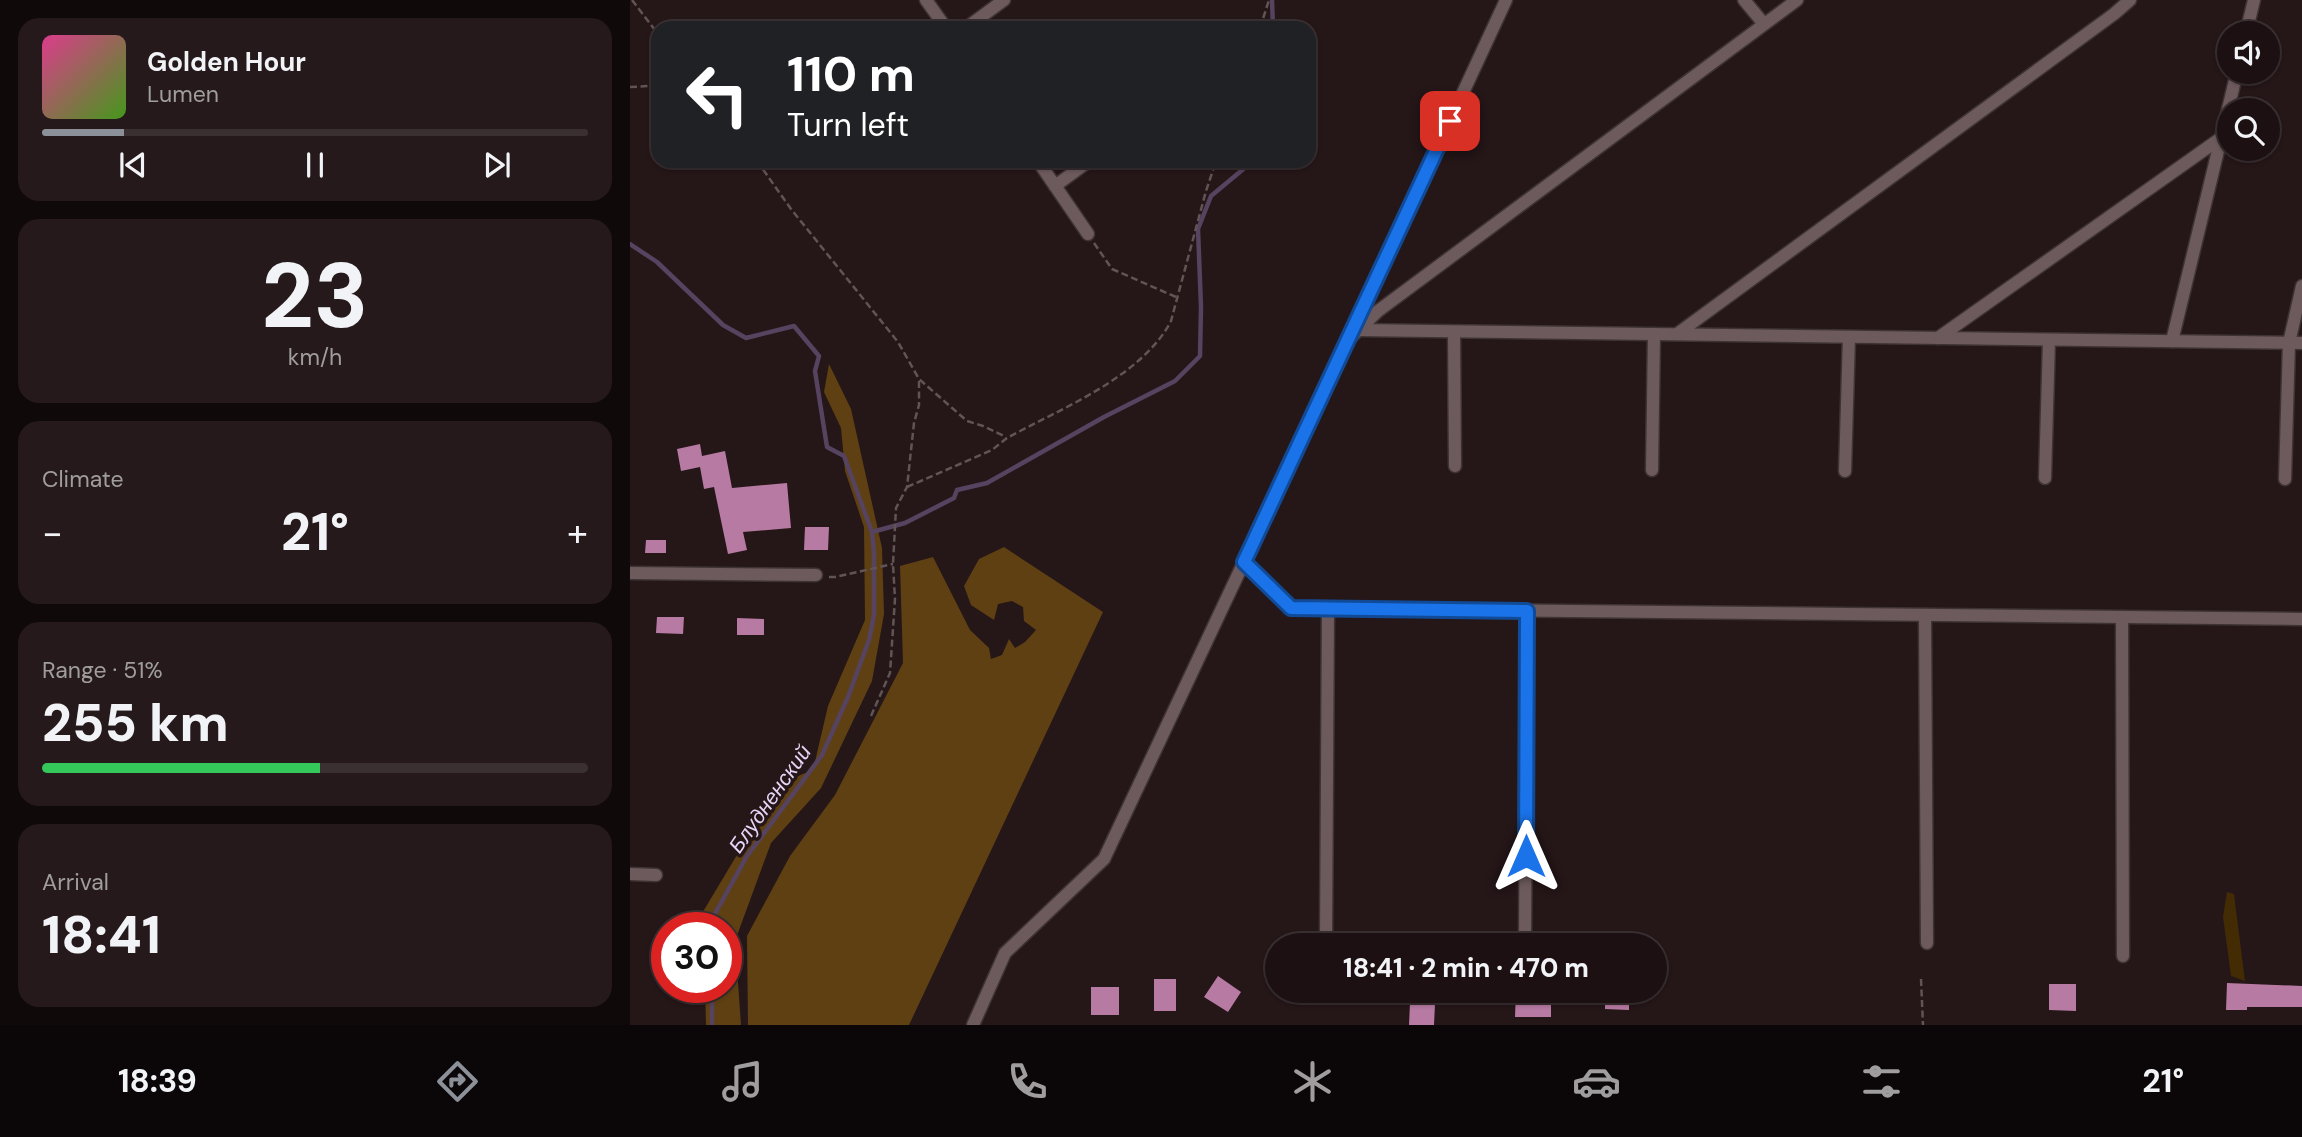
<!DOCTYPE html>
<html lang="en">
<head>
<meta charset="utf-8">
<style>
  :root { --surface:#1c1012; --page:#25191b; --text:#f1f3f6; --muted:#a09d9f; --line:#3a3032; --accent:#8c9099 }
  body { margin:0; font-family:"DM Sans",sans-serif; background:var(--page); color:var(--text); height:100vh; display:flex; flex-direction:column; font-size:26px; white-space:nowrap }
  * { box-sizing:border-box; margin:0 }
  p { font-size:23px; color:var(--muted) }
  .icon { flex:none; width:38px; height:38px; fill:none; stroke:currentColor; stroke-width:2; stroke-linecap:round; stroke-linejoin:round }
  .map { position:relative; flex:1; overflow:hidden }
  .drawer { display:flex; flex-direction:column; gap:18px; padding:18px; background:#0f090a; width:630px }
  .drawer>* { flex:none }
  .top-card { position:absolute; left:21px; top:21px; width:665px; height:147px; border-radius:21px; box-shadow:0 2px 5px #0004,0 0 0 2px var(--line); background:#202124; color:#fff; overflow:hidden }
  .tools { position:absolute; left:1587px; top:21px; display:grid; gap:14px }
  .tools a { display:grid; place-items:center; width:63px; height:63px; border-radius:50%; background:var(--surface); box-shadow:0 2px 5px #0004,0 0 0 2px var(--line); font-size:35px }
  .speed { position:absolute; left:21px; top:912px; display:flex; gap:14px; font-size:35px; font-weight:700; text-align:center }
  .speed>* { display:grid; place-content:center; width:91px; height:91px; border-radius:50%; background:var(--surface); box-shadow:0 2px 5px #0004,0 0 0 2px var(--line); line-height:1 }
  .speed .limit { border:10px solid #d22; background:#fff; color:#111 }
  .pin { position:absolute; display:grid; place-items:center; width:60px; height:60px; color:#fff; margin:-30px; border-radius:14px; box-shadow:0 4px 10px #0006 }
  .me { position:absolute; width:77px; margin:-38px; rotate:0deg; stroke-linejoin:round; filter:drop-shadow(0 0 5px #0008) }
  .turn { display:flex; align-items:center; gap:24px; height:147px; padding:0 21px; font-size:32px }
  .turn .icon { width:91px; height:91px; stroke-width:2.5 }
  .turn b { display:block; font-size:49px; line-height:60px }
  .big { font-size:52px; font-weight:800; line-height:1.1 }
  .drawer .card { flex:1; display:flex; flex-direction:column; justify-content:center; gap:10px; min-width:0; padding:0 24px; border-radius:21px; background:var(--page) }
  .drawer .dial { align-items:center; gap:0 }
  .dial b { font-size:91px; line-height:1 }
  .song { display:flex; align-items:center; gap:21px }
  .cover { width:84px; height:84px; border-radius:10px; background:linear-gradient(135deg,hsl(330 70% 55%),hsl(100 70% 35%)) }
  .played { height:7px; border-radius:4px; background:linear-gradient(90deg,var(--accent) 15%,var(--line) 15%) }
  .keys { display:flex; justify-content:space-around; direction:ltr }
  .heat { display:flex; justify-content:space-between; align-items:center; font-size:38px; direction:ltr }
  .charge { height:10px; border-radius:5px; background:linear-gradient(90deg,#34c759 51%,var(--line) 0) }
  .trip { position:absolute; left:635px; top:933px; width:402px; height:70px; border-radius:35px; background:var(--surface); box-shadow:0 2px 5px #0004,0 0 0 2px var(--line); font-weight:800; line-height:70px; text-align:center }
  .tab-bar { display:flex; height:112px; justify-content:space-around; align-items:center; background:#0b0607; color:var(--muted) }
  .tab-bar .icon { width:49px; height:49px }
  .tab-bar .selected { color:var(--accent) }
  .tab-bar b { font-size:32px; color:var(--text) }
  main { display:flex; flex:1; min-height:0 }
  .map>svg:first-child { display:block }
</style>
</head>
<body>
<main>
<section class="drawer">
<div class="card">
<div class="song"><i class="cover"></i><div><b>Golden Hour</b><p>Lumen</p></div></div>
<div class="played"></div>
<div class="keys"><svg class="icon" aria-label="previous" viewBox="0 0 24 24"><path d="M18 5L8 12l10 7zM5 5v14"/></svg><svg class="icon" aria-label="pause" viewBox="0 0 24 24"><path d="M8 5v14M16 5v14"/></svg><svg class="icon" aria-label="next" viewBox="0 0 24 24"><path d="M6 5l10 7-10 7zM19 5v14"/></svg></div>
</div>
<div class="card dial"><b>23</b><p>km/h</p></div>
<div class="card"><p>Climate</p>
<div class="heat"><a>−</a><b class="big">21°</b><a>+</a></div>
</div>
<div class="card"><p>Range · 51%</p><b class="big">255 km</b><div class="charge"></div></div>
<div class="card"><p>Arrival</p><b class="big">18:41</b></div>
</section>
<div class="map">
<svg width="1672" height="1025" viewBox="0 0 1672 1025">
  <rect width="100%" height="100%" fill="#251618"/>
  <!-- green -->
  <polygon fill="#432b04" points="1597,892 1604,894 1615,981 1601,976 1593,917"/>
  <!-- forest -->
  <g fill="#5f4012">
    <polygon points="199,364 221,409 252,548 254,614 242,681 191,788 141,843 105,941 111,1025 76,1025 75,987 96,987 96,928 72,927 71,915 150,783 183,770 198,706 235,620 234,527 215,471 211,428 194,392"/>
    <polygon points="374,547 473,612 279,1025 118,1025 117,936 160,856 205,795 273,663 270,566 303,557 340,630 359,648 361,659 372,655 379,639 385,648 395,642 406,630 394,621 393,607 382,601 368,604 364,620 341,605 334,586 349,559"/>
  </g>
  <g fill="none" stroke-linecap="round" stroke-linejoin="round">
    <!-- stream -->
    <g stroke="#564360" stroke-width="4.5">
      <polyline points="642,0 643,28"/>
      <polyline points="0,244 27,262 93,325 116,338 164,326 189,356 185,371 197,447 214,456 242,532 244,553 244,615 239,640 218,697 192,755 117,856 77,928"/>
      <polyline points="242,532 275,523 324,498 327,490 357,483 474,417 545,381 570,356 571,307 568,229 581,196 623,161"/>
      <polyline points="82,1025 82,987"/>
    </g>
  </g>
  <!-- building -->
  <g fill="#b67aa3">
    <polygon points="70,444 72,456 95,451 102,488 157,483 161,528 113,532 117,550 98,554 84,487 74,489 70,467 51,471 47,449"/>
    <polygon points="175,527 199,527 198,550 174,550"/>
    <polygon points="16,540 36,540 36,553 15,553"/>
    <polygon points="27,617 54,617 53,634 26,633"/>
    <polygon points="107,618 134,619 134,635 107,635"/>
    <polygon points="588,976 611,992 598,1012 574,997"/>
    <rect x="524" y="979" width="22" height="32"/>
    <polygon points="1597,983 1672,986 1672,1007 1617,1007 1617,1010 1596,1010"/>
    <polygon points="1419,984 1446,984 1446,1011 1419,1010"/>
    <rect x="461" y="987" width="28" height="28"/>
    <polygon points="886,990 921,990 921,1017 885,1017"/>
    <polygon points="975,990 999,990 999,1010 975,1009"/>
    <polygon points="780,1003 805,1004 804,1025 779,1025"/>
  </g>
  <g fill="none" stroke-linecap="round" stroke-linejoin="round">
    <!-- minor casing -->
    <g stroke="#3e3334" stroke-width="15">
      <g id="minor">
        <polyline points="296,0 316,28"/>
        <polyline points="1114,0 1134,24"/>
        <polyline points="336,28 374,0"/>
        <polyline points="1616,33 1624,0"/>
        <polyline points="408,161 458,234"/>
        <polyline points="425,186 459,161"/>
        <polyline points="727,330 1672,343"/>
        <polyline points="722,332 876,0"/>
        <polyline points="824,332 825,466"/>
        <polyline points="1047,334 1484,14 1500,0"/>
        <polyline points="1308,338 1591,138"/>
        <polyline points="1542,341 1607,72"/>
        <polyline points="1022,470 1024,334"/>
        <polyline points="1215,471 1219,337"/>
        <polyline points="1415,478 1419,340"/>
        <polyline points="1655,479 1659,343 1672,286"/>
        <polyline points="614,562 661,608 1672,619"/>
        <polyline points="0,573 186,575"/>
        <polyline points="1295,615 1297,943"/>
        <polyline points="1492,617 1493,956"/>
        <polyline points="0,874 26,875"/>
        <polyline points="895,938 897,611"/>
        <polyline points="696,940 698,609"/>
        <polyline points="343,1025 375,953 474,859 719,339 748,311 1167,0"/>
      </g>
    </g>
    <!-- path -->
    <g stroke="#615455" stroke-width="2.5" stroke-dasharray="7 3.5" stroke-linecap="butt">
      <polyline points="2,0 28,34"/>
      <polyline points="630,28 639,0"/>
      <polyline points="0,87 19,86 28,76"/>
      <polyline points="127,161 161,209 268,342 289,379 337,421 353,426 376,437"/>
      <polyline points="464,243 482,269 546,297"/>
      <path d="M 277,487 L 362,450 L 377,438 C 430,409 512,377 541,321 L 576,191 L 586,161"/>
      <polyline points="199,577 205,577 263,564"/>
      <polyline points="241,716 260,673 265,599 263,564 266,508 277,487 284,423 289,405 289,379"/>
      <polyline points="1291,979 1293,1025"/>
    </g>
    <!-- minor -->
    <use href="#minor" stroke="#6d5a5d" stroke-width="12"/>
  </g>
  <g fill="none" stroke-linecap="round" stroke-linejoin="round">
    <!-- route casing -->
    <g stroke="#114b97" stroke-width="18">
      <polyline id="route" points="820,121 614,562 661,608 897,611 896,856"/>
    </g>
    <!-- route -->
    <use href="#route" stroke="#1a73e8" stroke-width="12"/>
  </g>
  <g text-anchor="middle" stroke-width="7" stroke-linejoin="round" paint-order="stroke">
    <!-- water labels -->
    <g font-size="21" font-style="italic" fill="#e6d5f7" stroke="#251618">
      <text transform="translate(140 799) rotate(-55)" y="7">Блудненский</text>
    </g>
  </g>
</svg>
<div class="tools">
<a><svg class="icon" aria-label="sound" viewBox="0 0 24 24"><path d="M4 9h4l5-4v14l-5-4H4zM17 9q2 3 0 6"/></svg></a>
<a><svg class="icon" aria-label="search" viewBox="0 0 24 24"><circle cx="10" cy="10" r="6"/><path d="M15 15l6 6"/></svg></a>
</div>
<div class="speed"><div class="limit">30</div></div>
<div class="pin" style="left:820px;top:121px;background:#d93025"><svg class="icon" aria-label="arrive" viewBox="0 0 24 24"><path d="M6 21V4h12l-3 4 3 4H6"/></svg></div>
<svg class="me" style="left:896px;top:856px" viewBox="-20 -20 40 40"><path d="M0-17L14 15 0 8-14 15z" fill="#1a73e8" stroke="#fff" stroke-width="4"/></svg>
<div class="trip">18:41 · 2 min · 470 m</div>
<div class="top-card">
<div class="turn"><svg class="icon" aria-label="left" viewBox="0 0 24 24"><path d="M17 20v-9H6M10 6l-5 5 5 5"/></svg><div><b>110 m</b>Turn left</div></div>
</div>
</div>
</main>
<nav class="tab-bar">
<b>18:39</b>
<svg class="icon selected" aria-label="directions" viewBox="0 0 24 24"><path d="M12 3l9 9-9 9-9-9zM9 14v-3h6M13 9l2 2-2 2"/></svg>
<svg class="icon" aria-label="music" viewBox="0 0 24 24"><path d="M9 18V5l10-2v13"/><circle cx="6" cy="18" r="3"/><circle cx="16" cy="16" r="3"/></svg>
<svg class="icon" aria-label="phone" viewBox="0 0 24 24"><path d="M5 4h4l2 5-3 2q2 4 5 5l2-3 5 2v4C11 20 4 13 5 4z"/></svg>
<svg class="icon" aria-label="climate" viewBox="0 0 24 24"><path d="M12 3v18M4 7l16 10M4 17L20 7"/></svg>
<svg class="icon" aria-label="car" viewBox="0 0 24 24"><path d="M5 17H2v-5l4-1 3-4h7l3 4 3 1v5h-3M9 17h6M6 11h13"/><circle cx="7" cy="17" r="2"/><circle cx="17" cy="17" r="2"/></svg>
<svg class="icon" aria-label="filters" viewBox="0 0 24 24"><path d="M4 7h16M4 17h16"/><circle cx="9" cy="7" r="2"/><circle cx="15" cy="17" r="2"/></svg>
<b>21°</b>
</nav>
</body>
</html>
